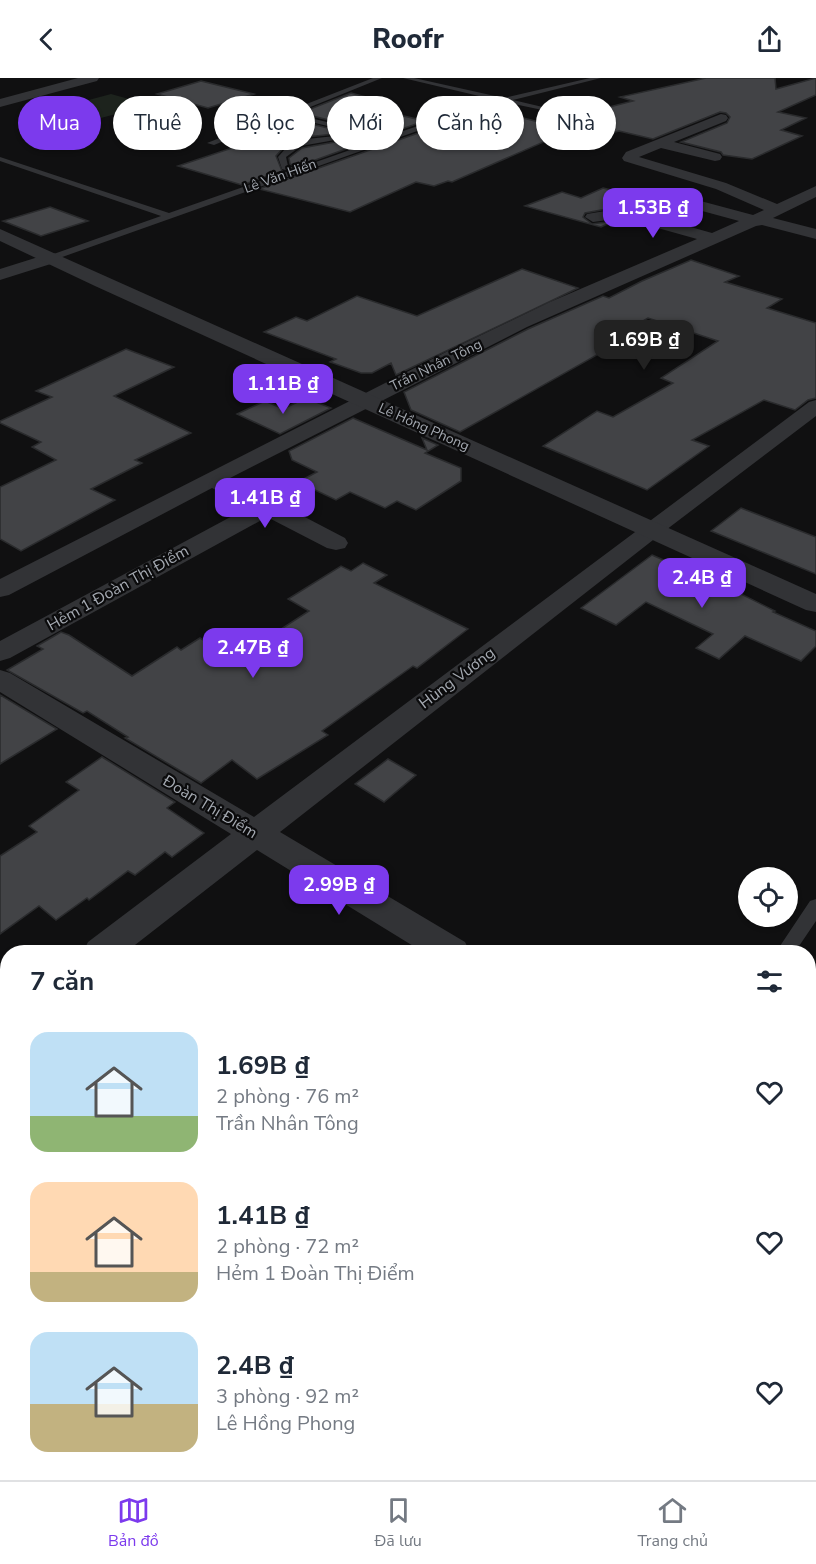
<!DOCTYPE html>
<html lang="vi">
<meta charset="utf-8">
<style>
body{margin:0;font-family:"Nunito Sans",sans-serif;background:#f2f2f3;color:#1f2937;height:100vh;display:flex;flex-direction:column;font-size:22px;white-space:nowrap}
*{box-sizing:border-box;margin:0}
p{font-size:20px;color:#747a83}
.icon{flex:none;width:33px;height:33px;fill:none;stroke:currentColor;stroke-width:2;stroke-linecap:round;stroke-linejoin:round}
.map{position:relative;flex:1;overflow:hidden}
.side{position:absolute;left:0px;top:867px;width:816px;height:536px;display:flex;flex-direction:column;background:#fff;border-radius:24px 24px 0 0;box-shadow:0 2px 4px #0004}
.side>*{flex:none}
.top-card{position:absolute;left:18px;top:18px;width:780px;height:54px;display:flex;gap:12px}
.fabs{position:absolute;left:738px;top:789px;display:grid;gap:12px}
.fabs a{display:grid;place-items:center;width:60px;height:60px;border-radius:50%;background:#fff;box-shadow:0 2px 4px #0004;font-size:30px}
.price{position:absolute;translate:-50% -51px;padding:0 14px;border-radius:12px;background:#7c3aed;color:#fff;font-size:20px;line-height:39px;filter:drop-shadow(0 2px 3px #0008)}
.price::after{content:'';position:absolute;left:50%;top:36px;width:18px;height:14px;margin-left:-9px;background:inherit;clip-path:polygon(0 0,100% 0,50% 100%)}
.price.on{background:#222;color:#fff}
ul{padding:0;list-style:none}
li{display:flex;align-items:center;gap:18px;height:150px;padding:0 30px}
li span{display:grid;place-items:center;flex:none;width:168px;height:120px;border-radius:18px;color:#555}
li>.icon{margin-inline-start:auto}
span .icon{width:72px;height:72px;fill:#fffc;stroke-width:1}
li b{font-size:26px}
h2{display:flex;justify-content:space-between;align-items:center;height:72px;padding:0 30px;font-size:26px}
.chip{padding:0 21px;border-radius:27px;background:#fff;box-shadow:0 2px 4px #0004;font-size:21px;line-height:54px}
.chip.on{background:#7c3aed;color:#fff}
header{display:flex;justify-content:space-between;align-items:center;height:78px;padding:0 30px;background:#fff;font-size:27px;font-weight:800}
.menu{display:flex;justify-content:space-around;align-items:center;height:84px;border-top:2px solid #e0e1e3;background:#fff;font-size:16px;color:#747a83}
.menu a{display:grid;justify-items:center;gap:3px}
.menu .on{color:#7c3aed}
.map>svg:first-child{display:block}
.green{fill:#1d231d}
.building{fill:#424346;stroke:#2a2b2d;stroke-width:1.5}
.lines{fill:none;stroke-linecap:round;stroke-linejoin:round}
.service{fill:#323336;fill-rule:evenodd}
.minor{fill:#323336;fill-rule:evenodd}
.tertiary{fill:#323336;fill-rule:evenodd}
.labels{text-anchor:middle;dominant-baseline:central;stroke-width:4.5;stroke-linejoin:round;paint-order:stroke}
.far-street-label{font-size:14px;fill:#a3a8b0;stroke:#0b0b0c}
.street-label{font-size:16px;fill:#a3a8b0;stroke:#0b0b0c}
</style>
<header><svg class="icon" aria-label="back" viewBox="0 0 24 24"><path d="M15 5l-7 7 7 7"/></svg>Roofr<svg class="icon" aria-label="share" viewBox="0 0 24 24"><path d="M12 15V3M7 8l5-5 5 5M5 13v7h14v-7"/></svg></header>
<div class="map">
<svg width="816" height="1402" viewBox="0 0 816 1402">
<rect width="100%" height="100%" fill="#101011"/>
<path class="green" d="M111,16L150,27L97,41L59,30Z"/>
<path class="building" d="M706,0H775L776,11L816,0V17L778,34L806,40L781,52L802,58L752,81L723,77L721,74L681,64L727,45L730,39L726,35L720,34L653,61L619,53L611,55L563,41L586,43L587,38L582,36L633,23L620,19Z
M201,3L254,16L208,30L157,16Z
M351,15L396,27L378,32L425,43L373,61L335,56L306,59L285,68L276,78L282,93L242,107L178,88L295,49L276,44L286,40L366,59V51L300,35Z
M515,38L571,52L452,104L448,103L434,108L416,104L350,134L259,111L441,47L469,54Z
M335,64L357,67L296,89L290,86L289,80L302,70Z
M603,110L641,119L633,123L650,128L639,132L623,128L585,135L583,139L592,146L614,143L601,149L525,128L562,114L581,120Z
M50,129L88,143L41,158L3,143Z
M691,182L739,198L725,204L782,221L767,230L816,245V320L808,322L795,332L764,322L692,362L709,368L647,412L543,368L597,333L613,339L673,305L661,300L718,263L648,240L596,270L604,273L460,354L411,332L404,314L528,251L603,218L609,220L642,203Z
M522,191L578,210L396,297L391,285L372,295H361L330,284L336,281L264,254L296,239L307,243L357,218L417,238Z
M126,271L174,289L114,318L191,355L135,382L142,385L91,411L115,422L21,473L0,461V409L56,382L32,369L41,364L0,345V343L52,319L36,313Z
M306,320L331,330L280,356L237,336L265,323L283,331Z
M353,340L427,372L422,360L438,367L425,375L461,390V403L416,432L397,423L385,430L350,414L336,422L298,404L317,394L292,382L289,373Z
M741,430L816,459V496L711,453Z
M652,477L733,512L775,533L773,534L816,553V568L801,583L745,558L719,581L696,570L713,556L646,524L616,547L581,530Z
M363,485L387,497L374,505L468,551L417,590L413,588L322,653L328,657L257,701L232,682L201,705L125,660L128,659L87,633L83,635L7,592L43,571L37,568L61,554L69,557L132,598L177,569L181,572L200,560L235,581L309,533L288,521L341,488L351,493Z
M0,617L57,651L0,686Z
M102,679L175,724L167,730L204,755L172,779L165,774L135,797L128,793L89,822L87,820L56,842L39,828L0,856V778L37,754L29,748L79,712L66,704Z
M388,681L416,697L384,724L355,706Z"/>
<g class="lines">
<path class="service" d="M373,0H382L293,36L365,53V57L286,38L214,67L207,65Z
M403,0H414L504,20L590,0H601L513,22L585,39V41L504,24L482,30L51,183L48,182V178L161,138L0,83V79L169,135L289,93L282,91L278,79L286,70L307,61L335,58L373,63L496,22ZM335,62L367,66L296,91L288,88L286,79L301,68Z
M816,821V843L795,874H776L810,823Z"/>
<path class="minor" d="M721,36L726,37L728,40L726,43L674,64L720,76L722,79L720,82L715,83L661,70L639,79L726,105L777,126L816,108V119L773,140L816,151V161L762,147L756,148L527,249L230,400L345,460L348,465L345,470L336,472L327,470L267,439L10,580L0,583V563L249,429L212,410L9,517L0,519V501L448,273L550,224L697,161L622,140L593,144L585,139L587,136L623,130L712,155L739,143L647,118L644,115L652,110L753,137L764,132L716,111L624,83L622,80L626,74Z
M51,175L57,176L60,180L57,184L0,202V191Z
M816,322V338L662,455L280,754L465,864L470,874H423L257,772L126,874H83L88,864L231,756L0,614V592L10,595L254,739L809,324Z
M8,931V967L0,969V934Z
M0,1059L8,1061V1103L0,1100Z
M808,1070L816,1072V1114L808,1111Z
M361,1395H417L419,1402H364Z"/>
<path class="tertiary" d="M78,0H99L97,3L0,29V21Z
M0,151L816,516V534L806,532L95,208L0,163Z"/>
</g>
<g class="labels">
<g class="far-street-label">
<text transform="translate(280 98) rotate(-20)">Lê Văn Hiến</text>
<text transform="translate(436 287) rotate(-26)">Trần Nhân Tông</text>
<text transform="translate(424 349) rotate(24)">Lê Hồng Phong</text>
</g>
<g class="street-label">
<text transform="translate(118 510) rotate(-29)">Hẻm 1 Đoàn Thị Điểm</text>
<text transform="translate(457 600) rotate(-37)">Hùng Vương</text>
<text transform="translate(210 729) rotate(31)">Đoàn Thị Điểm</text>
</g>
</g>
</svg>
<div class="fabs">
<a><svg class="icon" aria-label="locate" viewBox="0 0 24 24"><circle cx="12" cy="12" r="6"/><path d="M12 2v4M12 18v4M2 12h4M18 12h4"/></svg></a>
</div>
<b class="price" style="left:653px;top:161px">1.53B ₫</b>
<b class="price on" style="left:644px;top:293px">1.69B ₫</b>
<b class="price" style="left:283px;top:337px">1.11B ₫</b>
<b class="price" style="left:265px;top:451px">1.41B ₫</b>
<b class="price" style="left:702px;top:531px">2.4B ₫</b>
<b class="price" style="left:253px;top:601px">2.47B ₫</b>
<b class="price" style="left:339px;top:838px">2.99B ₫</b>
<div class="top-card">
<a class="chip on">Mua</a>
<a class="chip">Thuê</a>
<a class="chip">Bộ lọc</a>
<a class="chip">Mới</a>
<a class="chip">Căn hộ</a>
<a class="chip">Nhà</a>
</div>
<section class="side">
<h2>7 căn<svg class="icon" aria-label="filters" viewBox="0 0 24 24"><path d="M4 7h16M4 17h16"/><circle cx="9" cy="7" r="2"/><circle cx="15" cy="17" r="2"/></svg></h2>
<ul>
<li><span style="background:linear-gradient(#bfe0f5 70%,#8fb573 0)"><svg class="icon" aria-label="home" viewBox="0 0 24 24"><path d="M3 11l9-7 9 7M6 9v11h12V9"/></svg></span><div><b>1.69B ₫</b><p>2 phòng · 76 m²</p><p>Trần Nhân Tông</p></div><svg class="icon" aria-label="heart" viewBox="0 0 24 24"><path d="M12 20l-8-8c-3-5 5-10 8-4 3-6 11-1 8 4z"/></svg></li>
<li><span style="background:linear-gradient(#ffd9b3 75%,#c2b280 0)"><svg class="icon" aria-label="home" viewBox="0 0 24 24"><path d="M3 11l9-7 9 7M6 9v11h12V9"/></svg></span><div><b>1.41B ₫</b><p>2 phòng · 72 m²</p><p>Hẻm 1 Đoàn Thị Điểm</p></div><svg class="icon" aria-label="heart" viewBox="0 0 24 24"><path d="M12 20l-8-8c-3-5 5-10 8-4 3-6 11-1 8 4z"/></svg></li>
<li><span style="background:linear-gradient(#bfe0f5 60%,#c2b280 0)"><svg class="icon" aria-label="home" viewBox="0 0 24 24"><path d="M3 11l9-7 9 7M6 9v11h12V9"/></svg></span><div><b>2.4B ₫</b><p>3 phòng · 92 m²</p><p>Lê Hồng Phong</p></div><svg class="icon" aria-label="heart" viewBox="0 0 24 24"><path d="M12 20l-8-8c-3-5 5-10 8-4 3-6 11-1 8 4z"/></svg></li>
</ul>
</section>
</div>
<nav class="menu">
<a class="on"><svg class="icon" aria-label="map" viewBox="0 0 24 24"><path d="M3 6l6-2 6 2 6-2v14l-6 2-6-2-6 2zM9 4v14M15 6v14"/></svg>Bản đồ</a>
<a><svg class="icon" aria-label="saved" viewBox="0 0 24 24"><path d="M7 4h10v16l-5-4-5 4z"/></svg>Đã lưu</a>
<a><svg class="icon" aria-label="home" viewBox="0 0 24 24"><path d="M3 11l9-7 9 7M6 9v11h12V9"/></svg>Trang chủ</a>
</nav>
